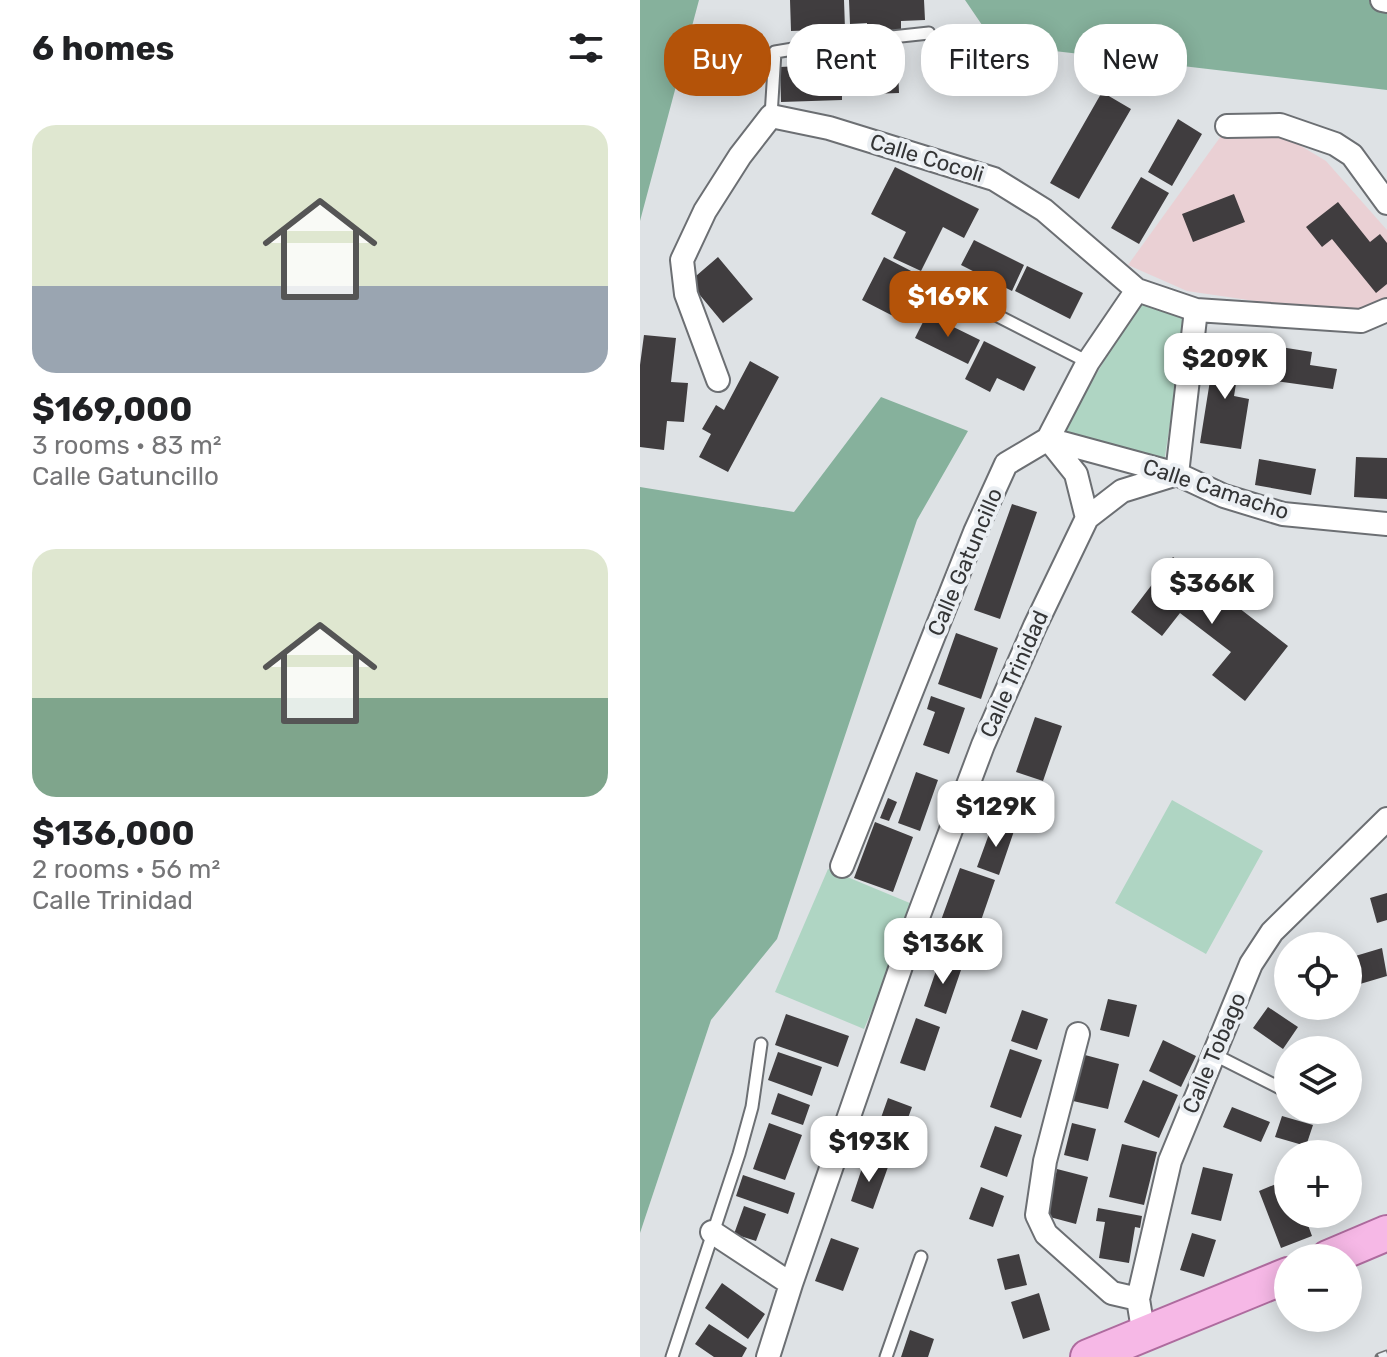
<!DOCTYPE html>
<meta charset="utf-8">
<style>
body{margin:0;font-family:Rubik,sans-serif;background:#f6f6f6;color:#202124;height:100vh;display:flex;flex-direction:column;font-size:30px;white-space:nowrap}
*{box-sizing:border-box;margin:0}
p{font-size:26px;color:#757577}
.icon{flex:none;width:44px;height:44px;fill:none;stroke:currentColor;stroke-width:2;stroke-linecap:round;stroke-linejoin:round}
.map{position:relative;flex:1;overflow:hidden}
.side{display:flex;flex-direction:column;background:#fff;width:640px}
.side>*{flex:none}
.banner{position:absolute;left:24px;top:24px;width:602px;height:72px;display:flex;gap:16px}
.fabs{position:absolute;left:634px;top:932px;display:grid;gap:16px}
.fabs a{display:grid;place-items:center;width:88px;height:88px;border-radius:50%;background:#fff;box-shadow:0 4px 20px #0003;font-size:40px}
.price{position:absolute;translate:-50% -68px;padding:0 18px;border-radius:16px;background:#fff;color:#222;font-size:26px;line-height:52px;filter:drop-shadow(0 2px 4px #0008)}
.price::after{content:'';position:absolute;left:50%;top:48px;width:24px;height:18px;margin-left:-12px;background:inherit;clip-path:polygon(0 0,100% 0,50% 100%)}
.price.active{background:#b45309;color:#fff}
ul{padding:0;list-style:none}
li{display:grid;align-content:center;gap:16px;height:424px;padding:0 32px}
li span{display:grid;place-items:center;height:248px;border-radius:24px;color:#555}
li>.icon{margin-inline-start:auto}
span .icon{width:144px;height:144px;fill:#fffc;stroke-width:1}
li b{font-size:34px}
h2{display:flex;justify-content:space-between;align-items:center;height:96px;padding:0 32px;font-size:34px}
.tag{padding:0 28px;border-radius:32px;background:#fff;box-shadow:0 4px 20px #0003;font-size:28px;line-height:72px}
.tag.active{background:#b45309;color:#fff}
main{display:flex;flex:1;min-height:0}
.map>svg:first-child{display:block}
.education{fill:#ead0d4}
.green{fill:#afd5c3}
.forest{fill:#86b19c}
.building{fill:#403d3f}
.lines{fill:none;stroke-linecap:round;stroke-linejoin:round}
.service-casing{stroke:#6c6f73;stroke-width:15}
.minor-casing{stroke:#6c6f73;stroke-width:26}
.primary-casing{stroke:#ae6b9e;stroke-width:38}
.service{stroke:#fff;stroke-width:11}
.minor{stroke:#fff;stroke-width:22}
.primary{stroke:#f6b8e6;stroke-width:34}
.rail-casing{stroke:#707274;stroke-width:9}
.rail{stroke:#ebeff3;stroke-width:6;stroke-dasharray:18;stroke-linecap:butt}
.labels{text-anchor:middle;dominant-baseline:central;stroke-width:8;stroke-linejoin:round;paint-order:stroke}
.street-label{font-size:22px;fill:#343536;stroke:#ebeff3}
</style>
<main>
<section class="side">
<h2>6 homes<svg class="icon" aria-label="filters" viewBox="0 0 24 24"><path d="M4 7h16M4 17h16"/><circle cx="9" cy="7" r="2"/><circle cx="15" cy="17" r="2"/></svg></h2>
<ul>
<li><span style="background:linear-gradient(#dfe7d0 65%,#9aa5b1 0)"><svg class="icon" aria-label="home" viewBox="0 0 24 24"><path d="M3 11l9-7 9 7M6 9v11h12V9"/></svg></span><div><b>$169,000</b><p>3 rooms · 83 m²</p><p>Calle Gatuncillo</p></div></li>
<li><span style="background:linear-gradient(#dfe7d0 60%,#7fa58c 0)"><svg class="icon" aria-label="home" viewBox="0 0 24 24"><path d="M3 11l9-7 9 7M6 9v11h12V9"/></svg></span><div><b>$136,000</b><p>2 rooms · 56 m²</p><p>Calle Trinidad</p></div></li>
</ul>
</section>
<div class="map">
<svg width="747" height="1357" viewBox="0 0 747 1357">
<rect width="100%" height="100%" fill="#dee2e5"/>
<path class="education" d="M641,134L686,161L747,230V303L718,316L547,291L488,265L581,136Z"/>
<path class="green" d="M498,303L546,318L524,463L423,431Z
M532,800L623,851L566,954L475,903Z
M188,869L277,906L224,1029L135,992Z"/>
<path class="forest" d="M0,0H59L0,221Z
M325,0H747V90L355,44Z
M241,397L328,431L277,520L137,939L71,1020L0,1233V487L154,512Z"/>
<path class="building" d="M150,0H204L205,29L151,31Z
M209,0H284L285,20L261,21V31L227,33V23L210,24Z
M201,64L202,68L258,66L259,93L202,95V100L141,102L140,67Z
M462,92L491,109L439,199L410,183Z
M538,119L562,134L532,186L508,172Z
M255,167L339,209L324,238L303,227L281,271L253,258L266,232L231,214Z
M501,177L529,193L499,244L471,228Z
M594,194L605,222L553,242L542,214Z
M698,202L730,242L740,234L747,243V284L736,293L692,239L682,247L666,227Z
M334,240L384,265L372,291L321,265Z
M78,257L113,299L83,323L49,282Z
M244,257L277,274L255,317L222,300Z
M387,266L443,293L430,319L375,291Z
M287,314L340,340L328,364L275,338Z
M4,335L36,338L31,382L48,383L44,422L27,421L24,450L0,447V365Z
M344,341L396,367L384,391L357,378L350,392L325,379Z
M576,343L602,347L594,396L609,399L601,449L560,443Z
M634,346L672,352L670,365L697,369L693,389L629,380Z
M110,361L139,377L88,472L59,457L71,434L62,429L76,405L84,410Z
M716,457L747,458V499L714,497Z
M619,459L676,469L671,495L615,485Z
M372,504L397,512L360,619L334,610Z
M533,557L648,646L605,701L572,675L591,652L540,613L522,636L491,612Z
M316,633L358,648L341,699L298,684Z
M291,696L325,708L309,754L283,745L295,712L287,709Z
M395,717L422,726L403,781L376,772Z
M276,772L298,780L280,831L258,823Z
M248,798L257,802L249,821L240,818Z
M235,822L273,837L253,892L214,878Z
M353,823L374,831L359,875L337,867Z
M320,868L355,880L336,935L300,923Z
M747,893V920L737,923L730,898Z
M742,948L747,976L720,984L712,957Z
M300,959L322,967L306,1014L284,1006Z
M468,999L497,1005L489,1037L460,1030Z
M628,1007L658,1027L643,1049L613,1028Z
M382,1010L408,1019L397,1050L371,1041Z
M146,1014L209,1036L198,1067L135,1045Z
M276,1018L300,1027L285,1071L260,1063Z
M523,1040L556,1056L541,1087L509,1071Z
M370,1049L402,1060L381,1118L350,1107Z
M138,1052L182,1067L172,1096L128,1080Z
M445,1055L479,1064L468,1109L433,1101Z
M503,1080L538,1095L519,1138L484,1122Z
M138,1093L170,1105L163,1125L131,1114Z
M248,1098L272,1107L255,1154L231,1146Z
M592,1107L630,1122L621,1142L583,1127Z
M642,1116L673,1125L666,1146L635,1137Z
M129,1123L162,1135L145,1180L113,1169Z
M432,1123L456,1129L448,1161L424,1155Z
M355,1126L382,1135L367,1177L340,1167Z
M482,1144L517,1152L504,1205L469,1197Z
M225,1159L248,1167L233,1209L211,1201Z
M563,1167L593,1174L581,1221L551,1214Z
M417,1169L448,1177L436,1224L406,1216Z
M103,1175L155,1193L148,1214L96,1196Z
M648,1179V1214H664L672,1236L641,1248L619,1191Z
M341,1187L364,1196L353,1227L329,1219Z
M104,1206L126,1214L116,1241L94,1234Z
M458,1208L502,1216L500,1228L495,1227L489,1263L459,1258L465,1222L456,1221Z
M552,1233L576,1240L564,1277L540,1270Z
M191,1238L219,1248L203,1291L175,1281Z
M379,1254L387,1285L365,1290L357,1259Z
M82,1283L125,1314L108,1339L65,1308Z
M399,1293L410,1330L383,1339L371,1302Z
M69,1324L107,1348L102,1357H74L55,1344Z
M270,1330L294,1339L288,1357H261Z"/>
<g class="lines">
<defs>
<path id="service" d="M131,116L135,52L177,45L289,33
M311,292L448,362
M573,1054L648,1092
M32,1357L99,1154L112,1107L121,1044
M246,1357L281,1257"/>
<path id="minor" d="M742,0L747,1
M587,126L640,125L695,144L712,155L747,203
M78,380L46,294L42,260L65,211L100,156L131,116L189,128L354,179L404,210L497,290L556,310L721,321L747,310
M408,439L537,474L584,496L643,514L747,524
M408,439L436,474L447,518
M202,866L335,532L366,464L408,439L448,362L497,290
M438,1034L405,1161L397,1215L406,1234L472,1293L498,1299
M72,1232L151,1284
M504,1336L498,1299L530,1161L611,964L632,932L747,819
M128,1357L151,1284L277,920L343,745L395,626L447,518L482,491L537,474L556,310"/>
<path id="primary" d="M688,1258L747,1233
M448,1357L648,1275"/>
</defs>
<use href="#service" class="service-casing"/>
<use href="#minor" class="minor-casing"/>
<use href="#primary" class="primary-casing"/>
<use href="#service" class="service"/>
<use href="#minor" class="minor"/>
<use href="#primary" class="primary"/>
<defs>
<path id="rail" d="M739,1357L747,1354"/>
</defs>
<use href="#rail" class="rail-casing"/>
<use href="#rail" class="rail"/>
</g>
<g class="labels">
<g class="street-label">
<text transform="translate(287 158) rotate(17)">Calle Cocoli</text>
<text transform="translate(576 489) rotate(18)">Calle Camacho</text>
<text transform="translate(325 562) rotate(-67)">Calle Gatuncillo</text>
<text transform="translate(374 674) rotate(-66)">Calle Trinidad</text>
<text transform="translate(574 1053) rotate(-67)">Calle Tobago</text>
</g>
</g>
</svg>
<div class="fabs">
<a><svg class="icon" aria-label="locate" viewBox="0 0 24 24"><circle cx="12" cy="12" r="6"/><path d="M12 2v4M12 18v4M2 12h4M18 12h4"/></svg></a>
<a><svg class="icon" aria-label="layers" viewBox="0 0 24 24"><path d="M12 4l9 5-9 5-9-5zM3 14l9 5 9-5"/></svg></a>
<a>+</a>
<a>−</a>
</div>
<b class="price active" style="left:308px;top:339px">$169K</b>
<b class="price" style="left:585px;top:401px">$209K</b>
<b class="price" style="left:572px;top:626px">$366K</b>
<b class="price" style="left:356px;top:849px">$129K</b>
<b class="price" style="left:303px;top:986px">$136K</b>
<b class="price" style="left:229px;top:1184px">$193K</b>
<div class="banner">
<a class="tag active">Buy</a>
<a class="tag">Rent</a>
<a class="tag">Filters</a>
<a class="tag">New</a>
</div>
</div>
</main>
